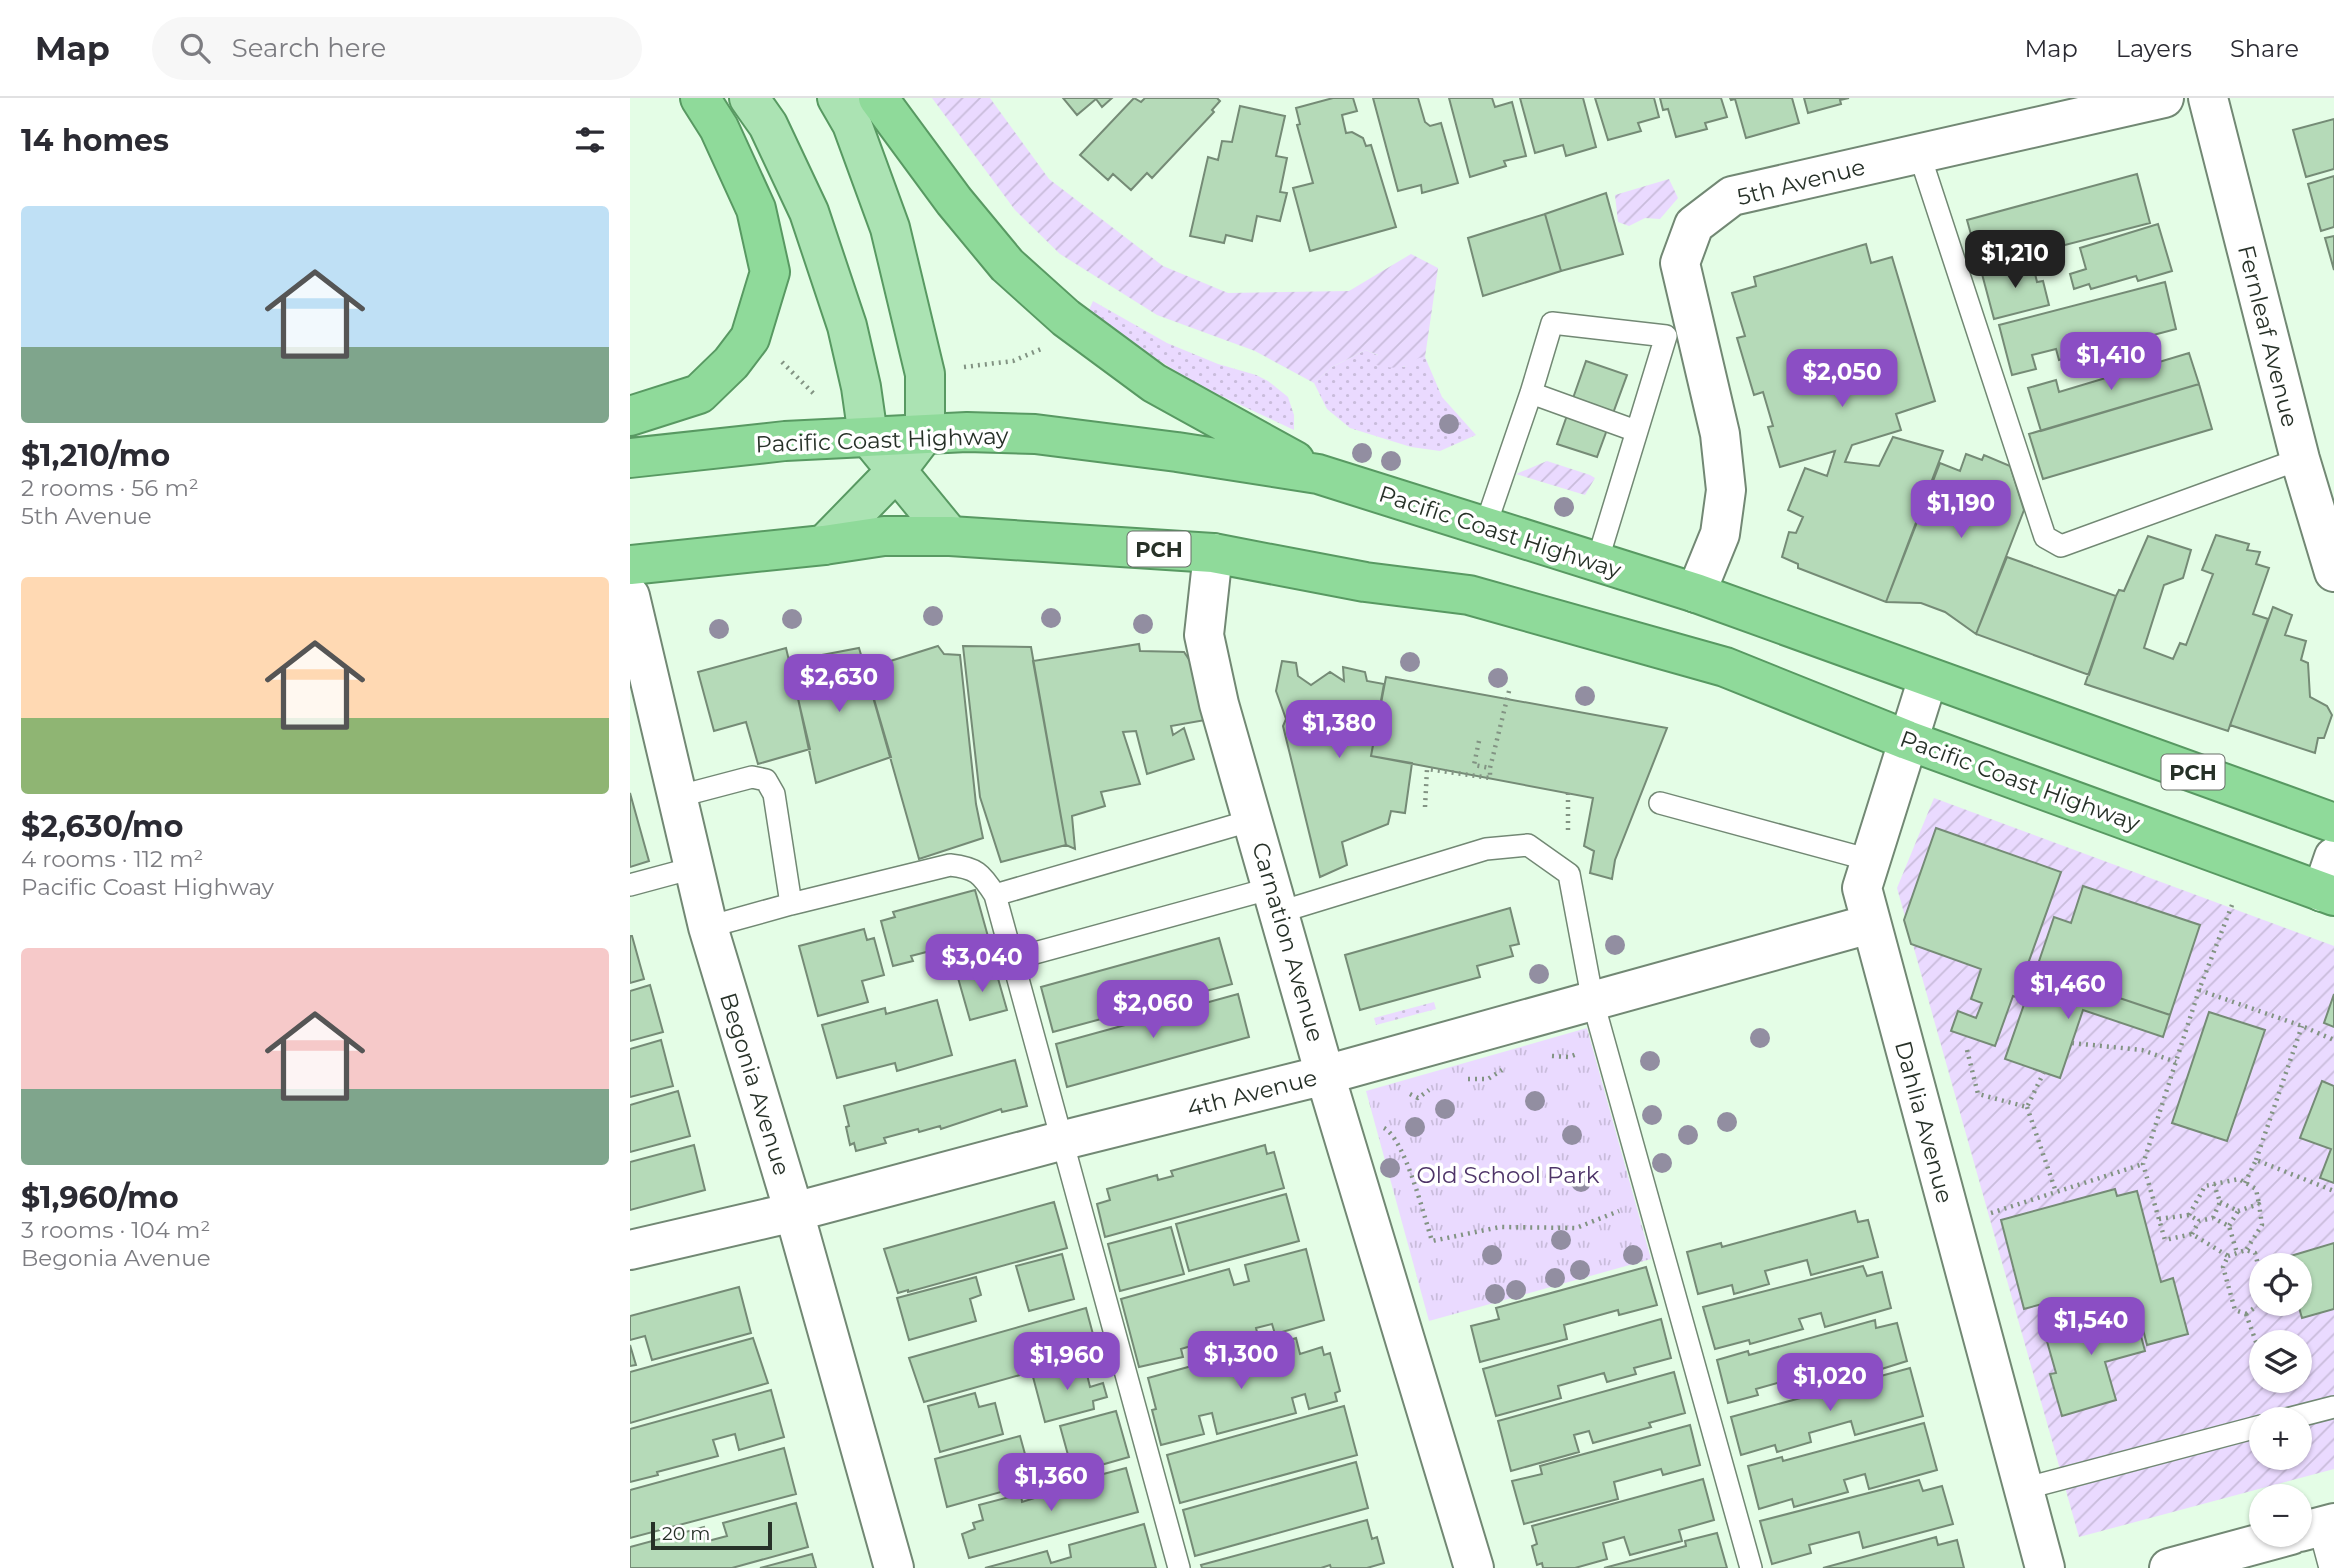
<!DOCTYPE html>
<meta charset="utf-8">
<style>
body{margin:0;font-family:Montserrat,sans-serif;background:#f7f7f7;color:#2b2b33;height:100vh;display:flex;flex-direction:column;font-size:26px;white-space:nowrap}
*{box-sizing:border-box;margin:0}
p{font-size:23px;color:#7c7c81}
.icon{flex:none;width:38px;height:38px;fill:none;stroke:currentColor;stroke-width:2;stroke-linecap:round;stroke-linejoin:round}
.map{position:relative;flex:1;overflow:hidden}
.drawer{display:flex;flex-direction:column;background:#fff;width:630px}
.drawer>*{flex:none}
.controls{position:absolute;left:1619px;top:1155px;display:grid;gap:14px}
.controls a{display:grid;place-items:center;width:63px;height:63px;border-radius:50%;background:#fff;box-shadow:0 2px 5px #0004;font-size:35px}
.scale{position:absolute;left:21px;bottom:18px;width:121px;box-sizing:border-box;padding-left:7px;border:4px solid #273128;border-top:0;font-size:19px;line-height:24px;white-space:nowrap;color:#273128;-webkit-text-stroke:5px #fff;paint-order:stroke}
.price{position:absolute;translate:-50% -60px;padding:0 16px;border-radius:14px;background:#8b4ec4;color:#fff;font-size:23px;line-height:46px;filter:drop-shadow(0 2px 4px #0008)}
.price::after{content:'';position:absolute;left:50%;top:42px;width:21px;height:16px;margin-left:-10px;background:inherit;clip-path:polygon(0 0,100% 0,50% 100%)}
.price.selected{background:#222;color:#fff}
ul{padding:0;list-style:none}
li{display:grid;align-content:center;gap:14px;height:371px;padding:0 21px}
li span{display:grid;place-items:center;height:217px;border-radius:7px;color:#555}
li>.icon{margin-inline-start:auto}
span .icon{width:126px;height:126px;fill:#fffc;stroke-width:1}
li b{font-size:30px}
h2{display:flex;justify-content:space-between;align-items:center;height:84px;padding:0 21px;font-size:30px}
header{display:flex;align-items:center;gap:42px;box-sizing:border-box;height:98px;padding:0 35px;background:#fff;border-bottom:2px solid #e1e1e2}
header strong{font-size:33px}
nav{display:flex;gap:38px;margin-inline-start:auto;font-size:24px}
.search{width:490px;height:63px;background:#f7f7f7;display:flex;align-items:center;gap:18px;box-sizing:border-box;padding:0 24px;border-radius:38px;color:#7c7c81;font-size:26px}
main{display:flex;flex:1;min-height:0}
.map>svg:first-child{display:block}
.grass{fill:url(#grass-dots)}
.park{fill:url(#park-tufts)}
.garden{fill:url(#garden-furrows);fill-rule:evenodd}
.building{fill:#b5dab8;stroke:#758b76;stroke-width:2}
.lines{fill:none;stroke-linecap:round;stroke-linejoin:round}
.service-casing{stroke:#728874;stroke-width:24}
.minor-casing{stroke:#728874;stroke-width:42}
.primary-casing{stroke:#589962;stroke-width:42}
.trunk-casing{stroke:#589962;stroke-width:42}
.path{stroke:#829383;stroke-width:4.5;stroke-dasharray:2 5;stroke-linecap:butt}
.service{stroke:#fff;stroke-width:21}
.minor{stroke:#fff;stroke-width:38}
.primary{stroke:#abe3b3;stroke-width:38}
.trunk{stroke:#8fda9a;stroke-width:38}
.tree{fill:#928ea1}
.labels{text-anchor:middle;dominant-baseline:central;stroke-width:7;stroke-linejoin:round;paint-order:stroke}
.shield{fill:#fff;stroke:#686f68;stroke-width:2}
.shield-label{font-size:21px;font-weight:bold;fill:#273128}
.street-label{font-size:23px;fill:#273128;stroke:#fff}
.park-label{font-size:23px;fill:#4e3468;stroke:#fff}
</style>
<header>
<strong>Map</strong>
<div class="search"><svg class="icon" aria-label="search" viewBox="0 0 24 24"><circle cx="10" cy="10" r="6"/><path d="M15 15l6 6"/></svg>Search here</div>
<nav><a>Map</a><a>Layers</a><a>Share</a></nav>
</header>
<main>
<section class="drawer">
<h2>14 homes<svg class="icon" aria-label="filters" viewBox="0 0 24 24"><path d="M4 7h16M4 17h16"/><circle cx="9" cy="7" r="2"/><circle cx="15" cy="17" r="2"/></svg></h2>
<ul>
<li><span style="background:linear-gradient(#bfe0f5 65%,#7fa58c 0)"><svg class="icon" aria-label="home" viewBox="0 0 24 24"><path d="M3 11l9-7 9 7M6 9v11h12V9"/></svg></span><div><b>$1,210/mo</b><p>2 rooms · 56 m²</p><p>5th Avenue</p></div></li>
<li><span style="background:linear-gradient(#ffd9b3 65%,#8fb573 0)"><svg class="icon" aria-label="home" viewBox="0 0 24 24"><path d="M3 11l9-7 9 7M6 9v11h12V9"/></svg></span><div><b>$2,630/mo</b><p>4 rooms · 112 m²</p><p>Pacific Coast Highway</p></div></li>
<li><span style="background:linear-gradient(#f6c9c9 65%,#7fa58c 0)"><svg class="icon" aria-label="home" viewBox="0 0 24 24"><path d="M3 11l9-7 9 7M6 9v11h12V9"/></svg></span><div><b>$1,960/mo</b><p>3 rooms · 104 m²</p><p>Begonia Avenue</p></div></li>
</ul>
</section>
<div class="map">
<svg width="1704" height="1470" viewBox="0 0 1704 1470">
<defs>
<pattern id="grass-dots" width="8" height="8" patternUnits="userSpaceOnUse" patternTransform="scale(1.75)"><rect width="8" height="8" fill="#eadaff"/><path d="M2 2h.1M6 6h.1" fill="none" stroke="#c9bcdb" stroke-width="1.8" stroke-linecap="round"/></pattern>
<pattern id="park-tufts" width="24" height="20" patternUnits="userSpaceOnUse" patternTransform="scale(1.75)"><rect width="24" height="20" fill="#eadaff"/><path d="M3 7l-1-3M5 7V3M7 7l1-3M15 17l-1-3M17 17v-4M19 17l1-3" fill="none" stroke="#c9bcdb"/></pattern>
<pattern id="garden-furrows" width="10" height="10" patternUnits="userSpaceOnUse" patternTransform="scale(1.75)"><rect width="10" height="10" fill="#eadaff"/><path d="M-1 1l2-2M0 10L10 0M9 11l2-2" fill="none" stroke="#c9bcdb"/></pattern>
</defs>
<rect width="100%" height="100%" fill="#e4fde6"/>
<path class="grass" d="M463,203L537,245L588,266L626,277L638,283L658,299L664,317V332L564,285L507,248L459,212Z
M736,252L774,269L788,259H795L812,299L846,337L810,353L781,349L720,330L697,311L684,285L702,269Z
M804,904L806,911L746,927L744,920Z"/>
<path class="park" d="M957,930L1021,1161L799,1223L736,993Z"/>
<path class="garden" d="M302,0H360L419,81L533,168L598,195L719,193L781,156L808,170L795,259C787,259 785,263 778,267C769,272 756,269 746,267L748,257L736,252L702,269L684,285L625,253L527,217L430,156L385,112Z
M1039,81L1048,100L1030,121L1015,120L999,128L988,124L985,97Z
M917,363L960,377L965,380L955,397L886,376Z
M1304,700L1704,848V1371L1449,1439L1267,790ZM1631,1167H1670V1206H1631ZM1631,1244H1670V1283H1631ZM1631,1321H1670V1360H1631Z"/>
<path class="building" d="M433,0H482L472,9L466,1L447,17Z
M504,0L511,4L515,0H587L590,3L582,12L584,14L522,80L517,75L501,92L483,76L478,82L450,57Z
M703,0H723L727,13L712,17L716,35L722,34L733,40L736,48L741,47L766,129L680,153L663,90L683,85L667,27L670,26L666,10Z
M743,0H788L795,24L800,28L811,25L828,85L792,95L791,87L768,93Z
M819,0H862L865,9L882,4L896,58L874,63L876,68L840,79Z
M890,0H953L966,49L936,58L933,47L905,55Z
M965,0H1024L1029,19L1008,25L1011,33L978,42Z
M1030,0H1091L1097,19L1075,25L1077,31L1046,39L1038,11L1033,12Z
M1100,0H1162L1169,25L1116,40L1105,1L1101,2Z
M1174,0H1219L1210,2L1211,6L1178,15Z
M610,8L655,18L646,58L657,60L650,94L657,95L650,123L627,118L622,143L596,137L594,145L560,138L578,59L588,62L592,43L602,44Z
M1704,21V71L1676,79L1663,32Z
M1507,76L1520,125L1350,169L1337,122Z
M1704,78V129L1691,133L1678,86Z
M976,95L993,156L931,173L915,116Z
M915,116L931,173L853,198L838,140Z
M1528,126L1542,173L1508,183L1506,178L1461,191L1459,186L1444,191L1440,176L1456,171L1450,150Z
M1704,138V172L1695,140Z
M1236,146L1241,165L1262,159L1305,303L1266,316L1271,332L1222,347L1215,364L1249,368L1263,339L1313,353L1256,504L1168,470V466L1152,459L1159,434L1166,435L1173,419L1158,412L1175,370L1197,378L1205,353L1150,369L1138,329L1143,328L1133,294L1124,297L1107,240L1115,238L1102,195L1126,188L1124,179Z
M1402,163L1407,184L1413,183L1419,207L1364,221L1352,176Z
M1535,184L1546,231L1429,262L1426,251L1402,257L1406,271L1382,277L1369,227Z
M1559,255L1569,286L1411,333L1398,290L1426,282L1429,294Z
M956,263L997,277L967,359L927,346Z
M1569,286L1582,331L1413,381L1399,336Z
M1336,356L1352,362L1354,357L1380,368L1394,412L1346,536L1315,514L1291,505L1256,504L1310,365L1330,373Z
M1586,437L1619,446L1617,452L1630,454L1626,466L1639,470L1623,516L1638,521L1598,633L1455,586L1486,498L1489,492L1494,493L1518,438L1561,452L1553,480L1534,487L1514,550L1543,561L1550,545L1556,547L1583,476L1572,472Z
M1377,459L1486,498L1459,577L1346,536Z
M1643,509L1662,517L1655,537L1676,543L1671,562L1678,565L1680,599L1697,608L1702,617L1694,640H1688L1685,655L1600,627Z
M509,546L510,553L554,554L566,572L581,621L541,628L543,637L554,630L564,661L517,676L506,633L493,634L510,686L471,694L475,708L442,718L445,751L436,747L403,563Z
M308,548L314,556L330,557L346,706L353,740L289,761L235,571Z
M333,548L401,549L436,747L371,764L350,699Z
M156,550L180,651L128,666L116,624L84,633L68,574Z
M229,550L261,659L186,685L160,563Z
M652,563L666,565L668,578L681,587L700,574L714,583L713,569L735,574L737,583L754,586L741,658L782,665L775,715L761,713L758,726L712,744L717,767L690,779L653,628L656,621L646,593Z
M756,579L1037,630L985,762L982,781L960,775L964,753L954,748L963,700L741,658Z
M0,695L19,763L0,769Z
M1306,730L1431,774L1386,899L1383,898L1365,948L1321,933L1328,913L1346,920L1352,905L1341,901L1351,871L1281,846L1274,822Z
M1453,788L1570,827L1540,917L1406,872L1424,819L1441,825Z
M345,792L364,860L315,873L308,851L281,858L283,863L263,868L251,823L265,819L263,814Z
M880,810L889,846L880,848L883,858L847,868L850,879L730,912L715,857Z
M234,831L237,842L244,840L254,877L232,883L238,904L188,918L169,848Z
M0,838H2L14,881L0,885Z
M589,840L602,886L520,908L516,894L493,900L497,914L423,934L411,889Z
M365,870L377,912L340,922L328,880Z
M1406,872L1540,917L1533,939L1453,912L1430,980L1375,961Z
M20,887L33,934L0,943V893Z
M608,896L619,939L437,989L426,946Z
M1704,896V929L1694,925Z
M307,902L322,957L267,973L265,965L207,980L192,927L255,910L256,916Z
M1579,914L1635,932L1597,1043L1542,1025Z
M31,942L43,988L0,999V951Z
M385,962L397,1008L372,1014L371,1011L311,1031L310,1028L289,1034L288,1031L254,1040L256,1045L226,1053L224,1045L220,1047L216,1029L219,1028L214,1008Z
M1692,983L1704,988V1085L1690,1080L1701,1051L1670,1040Z
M48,993L60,1038L0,1054V1007Z
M64,1047L75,1092L0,1112V1064Z
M635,1047L637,1056L644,1054L654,1090L475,1139L467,1106L480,1102L477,1091L527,1077L528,1082L543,1078L541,1073Z
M1485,1091L1487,1098L1507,1093L1531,1184L1543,1180L1558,1236L1517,1247L1506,1204L1429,1225L1423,1203L1394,1211L1371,1122Z
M656,1096L669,1143L559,1173L546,1126Z
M424,1104L437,1150L278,1194V1192L268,1195L254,1151Z
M1225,1113L1228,1124L1238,1122L1248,1159L1181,1177L1177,1162L1135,1173L1139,1186L1104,1196L1102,1187L1068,1196L1057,1154L1091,1145L1092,1149Z
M541,1129L554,1176L490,1193L478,1146Z
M1704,1145V1211L1672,1220L1668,1206H1670V1167H1656L1654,1160Z
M676,1151L694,1222L645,1236L642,1226L626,1230L628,1238L596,1247L597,1249L564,1258L561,1248L551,1251L553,1259L509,1269L491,1201L599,1171L604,1187L619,1183L615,1167Z
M432,1156L444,1201L399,1213L386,1168Z
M1233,1168L1237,1178L1252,1174L1261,1210L1195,1229L1191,1215L1169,1221L1173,1231L1120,1246L1119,1242L1085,1251L1073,1209Z
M1016,1169L1027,1207L989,1217L988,1212L934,1227L937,1241L850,1264L841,1228L869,1221L866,1210Z
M346,1179L351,1197L340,1201L346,1223L279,1242L267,1200Z
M109,1189L121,1235L22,1262L15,1238L0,1242V1218Z
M1503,1208L1515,1253L1475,1264L1486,1302L1432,1318L1420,1276L1426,1275L1414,1233Z
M456,1210L468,1255L294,1304L279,1260Z
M1031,1221L1041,1260L1004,1270L1006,1276L977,1284L974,1275L928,1288L931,1300L866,1318L853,1271Z
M1245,1222L1246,1230L1267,1225L1277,1263L1191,1290L1186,1274L1126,1291L1128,1297L1098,1305L1087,1262L1118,1253L1119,1257Z
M123,1240L138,1285L0,1325V1274Z
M666,1240L670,1256L692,1249L694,1257L700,1255L710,1293L705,1295L707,1303L679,1311L675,1296L662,1300L666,1315L587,1336L582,1315L569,1318L574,1336L531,1347L522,1312L526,1311L518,1280L602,1257L607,1273L629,1267L627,1261L640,1259L637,1249Z
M0,1247L6,1267L0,1268Z
M454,1264L460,1289L473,1285L477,1299L463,1303L464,1311L415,1324L403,1279Z
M1280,1270L1293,1318L1225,1337L1221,1323L1179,1335L1181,1344L1147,1354L1145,1347L1111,1357L1101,1319Z
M1044,1274L1055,1315L1019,1325L1021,1329L963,1345L959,1333L944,1337L949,1354L881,1373L868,1323Z
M141,1292L154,1339L109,1352L105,1336L83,1342L88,1358L27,1374L28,1377L0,1384V1331Z
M345,1295L349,1309L365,1305L373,1336L310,1354L298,1308Z
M714,1308L727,1357L550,1405L537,1357Z
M486,1313L499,1359L443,1375L430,1328Z
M1294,1325L1307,1372L1239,1391L1235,1376L1214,1382L1218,1394L1164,1409L1162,1401L1129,1411L1118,1368L1152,1359L1153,1363Z
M1060,1327L1070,1367L1033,1377L1031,1371L984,1384L988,1401L894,1426L882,1383L912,1376L910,1368Z
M390,1338L403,1385L317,1409L305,1361Z
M154,1350L166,1396L0,1440V1392Z
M726,1364L738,1410L565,1458L553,1412Z
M496,1370L508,1414L339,1460L332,1436L345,1431L343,1425L353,1422L349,1407L391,1396L392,1404L414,1397L413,1392Z
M1073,1381L1084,1422L1049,1432L1052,1443L1000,1457L994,1439L973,1445L977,1461L945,1470H913L912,1465L907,1467L902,1448L907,1446L902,1428Z
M1289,1382L1293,1393L1312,1388L1323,1426L1233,1450L1229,1434L1179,1447L1181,1455L1142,1466L1130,1423Z
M166,1405L178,1449L102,1470H0V1449L74,1429L78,1443L97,1438L93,1425Z
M737,1422L742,1441L747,1439L754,1465L737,1470H701L700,1467L691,1470H572L571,1467Z
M514,1426L526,1470H355L417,1453L421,1465L441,1459L439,1447Z
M1087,1435L1097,1470H974L1056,1448L1055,1443Z
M1306,1439L1308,1447L1327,1442L1334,1470H1193Z
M182,1456L186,1470H130Z"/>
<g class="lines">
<defs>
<path id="service" d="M1289,55L1415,439L1431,448L1670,361
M901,295L1006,333
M855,429L901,295L922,225L1036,238L967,464
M46,699L122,679L136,682L144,696L161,806
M1030,705L1240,762
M0,787L63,770
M365,797L623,722
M650,814L856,751L898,747L939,776L963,904L1121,1470
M78,829L161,806L320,767C346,770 351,775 365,797L549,1470
M383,861L642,790
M1657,1321L1704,1309
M1393,1391L1631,1328
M1689,1429L1700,1470"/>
<path id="minor" d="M1578,0L1670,361L1704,474
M583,455L574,537L589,606L695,977L844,1470
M1066,495L1090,436L1096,392L1090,336L1050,165L1064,127L1102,98L1534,0
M0,498L78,829L164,1114L264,1470
M1298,580L1232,790L1415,1470
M1692,794L1704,759
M0,1152L164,1114L434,1042L695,977L1240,826
M1670,1434L1704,1425
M1539,1470L1661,1437"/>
<path id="primary" d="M119,0L138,27L179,114L217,228L231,289L238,338L320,438
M194,447L266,373L295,335V276L260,130L222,26L207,0"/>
<path id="trunk" d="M248,0L324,103L377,167L436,220L524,285L665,363
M0,318L69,296L101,265L120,240L140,174L126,111L89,30L70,0
M0,360L155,343L337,334L405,336L547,354L688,376L1066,495L1704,725
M0,467L194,447L254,438H320L583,455L735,484L839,497L1095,569L1277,642L1704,798"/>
</defs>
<use href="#service" class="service-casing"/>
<use href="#minor" class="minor-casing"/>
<use href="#primary" class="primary-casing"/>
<use href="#trunk" class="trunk-casing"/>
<path class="path" d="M152,264L186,298
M334,269L383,263L411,251
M849,643L844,667L860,670
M938,695V737
M795,709L797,671L860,680V670L880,589
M1602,807L1569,892L1513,1066L1535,1142L1562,1136L1598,1158L1593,1169L1605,1212L1616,1216
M1569,892L1672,928L1704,942
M1442,945L1512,952L1546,964
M1337,952L1348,996L1397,1009L1414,974
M922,958L939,959L947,956
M838,981H858L872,972
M780,996L788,1000L799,992
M1397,1009L1426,1094
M754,1030C775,1041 794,1118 802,1143L870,1129L946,1130L989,1113
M1626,1062L1672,928
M1615,1085L1626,1062L1704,1093
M1590,1104L1608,1113L1599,1128
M1608,1113L1629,1106L1632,1127L1616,1152
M1361,1115L1513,1066
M1559,1117L1575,1088L1609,1081L1626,1091L1629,1106
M1583,1120L1590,1104L1584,1086
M1529,1121L1559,1117L1569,1123
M1562,1136L1569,1123L1583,1120L1599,1128L1607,1155
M1598,1158L1616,1152L1625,1155L1631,1178
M1616,1216L1631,1258
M1616,1216L1631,1205
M1640,1283L1644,1295"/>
<use href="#service" class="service"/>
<use href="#minor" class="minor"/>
<use href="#primary" class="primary"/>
<use href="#trunk" class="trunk"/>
</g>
<g class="tree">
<circle cx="819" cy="326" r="10"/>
<circle cx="732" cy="355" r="10"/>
<circle cx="761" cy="363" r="10"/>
<circle cx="934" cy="409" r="10"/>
<circle cx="303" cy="518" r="10"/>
<circle cx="421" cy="520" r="10"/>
<circle cx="162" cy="521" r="10"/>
<circle cx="513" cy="526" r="10"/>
<circle cx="89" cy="531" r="10"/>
<circle cx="780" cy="564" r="10"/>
<circle cx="868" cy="580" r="10"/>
<circle cx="955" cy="598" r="10"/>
<circle cx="985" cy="847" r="10"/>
<circle cx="909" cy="876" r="10"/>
<circle cx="1130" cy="940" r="10"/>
<circle cx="1020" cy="963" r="10"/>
<circle cx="905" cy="1003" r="10"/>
<circle cx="815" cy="1011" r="10"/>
<circle cx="1022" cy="1017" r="10"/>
<circle cx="1097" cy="1024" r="10"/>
<circle cx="785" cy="1029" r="10"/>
<circle cx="942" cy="1037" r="10"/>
<circle cx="1058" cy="1037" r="10"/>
<circle cx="1032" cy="1065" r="10"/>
<circle cx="760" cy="1070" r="10"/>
<circle cx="951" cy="1084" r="10"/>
<circle cx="931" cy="1142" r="10"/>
<circle cx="862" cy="1157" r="10"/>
<circle cx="1003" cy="1157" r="10"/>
<circle cx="950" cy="1172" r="10"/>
<circle cx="925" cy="1180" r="10"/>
<circle cx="886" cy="1192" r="10"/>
<circle cx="865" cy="1196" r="10"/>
</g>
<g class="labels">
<g class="shield">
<rect x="497.5" y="433.5" width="63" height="35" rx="5"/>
<rect x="1531.5" y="656.5" width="63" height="35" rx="5"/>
</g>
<g class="shield-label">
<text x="529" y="451">PCH</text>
<text x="1563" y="674">PCH</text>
</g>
<g class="street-label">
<text transform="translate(1171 84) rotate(-14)">5th Avenue</text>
<text transform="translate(1638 238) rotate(76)">Fernleaf Avenue</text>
<text transform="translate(252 342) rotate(-2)">Pacific Coast Highway</text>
<text transform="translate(870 434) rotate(18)">Pacific Coast Highway</text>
<text transform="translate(1390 683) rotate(20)">Pacific Coast Highway</text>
<text transform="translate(658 844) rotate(74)">Carnation Avenue</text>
<text transform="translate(125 986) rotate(73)">Begonia Avenue</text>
<text transform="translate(622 995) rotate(-14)">4th Avenue</text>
<text transform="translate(1294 1024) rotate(75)">Dahlia Avenue</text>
</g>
<g class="park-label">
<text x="878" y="1077">Old School Park</text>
</g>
</g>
</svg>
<div class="controls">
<a><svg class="icon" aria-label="locate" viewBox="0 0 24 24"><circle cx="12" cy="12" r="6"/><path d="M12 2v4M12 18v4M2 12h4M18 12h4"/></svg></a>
<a><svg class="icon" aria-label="layers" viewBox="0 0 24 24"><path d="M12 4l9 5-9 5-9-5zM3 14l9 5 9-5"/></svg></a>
<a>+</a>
<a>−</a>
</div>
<div class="scale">20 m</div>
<b class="price selected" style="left:1385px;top:192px">$1,210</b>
<b class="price" style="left:1481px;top:294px">$1,410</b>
<b class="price" style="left:1212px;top:311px">$2,050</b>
<b class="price" style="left:1331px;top:442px">$1,190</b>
<b class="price" style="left:209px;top:616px">$2,630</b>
<b class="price" style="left:709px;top:662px">$1,380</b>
<b class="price" style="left:352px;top:896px">$3,040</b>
<b class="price" style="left:1438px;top:923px">$1,460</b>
<b class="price" style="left:523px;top:942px">$2,060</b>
<b class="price" style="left:1461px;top:1259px">$1,540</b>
<b class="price" style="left:611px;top:1293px">$1,300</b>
<b class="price" style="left:437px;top:1294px">$1,960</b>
<b class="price" style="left:1200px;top:1315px">$1,020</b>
<b class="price" style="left:421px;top:1415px">$1,360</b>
</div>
</main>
